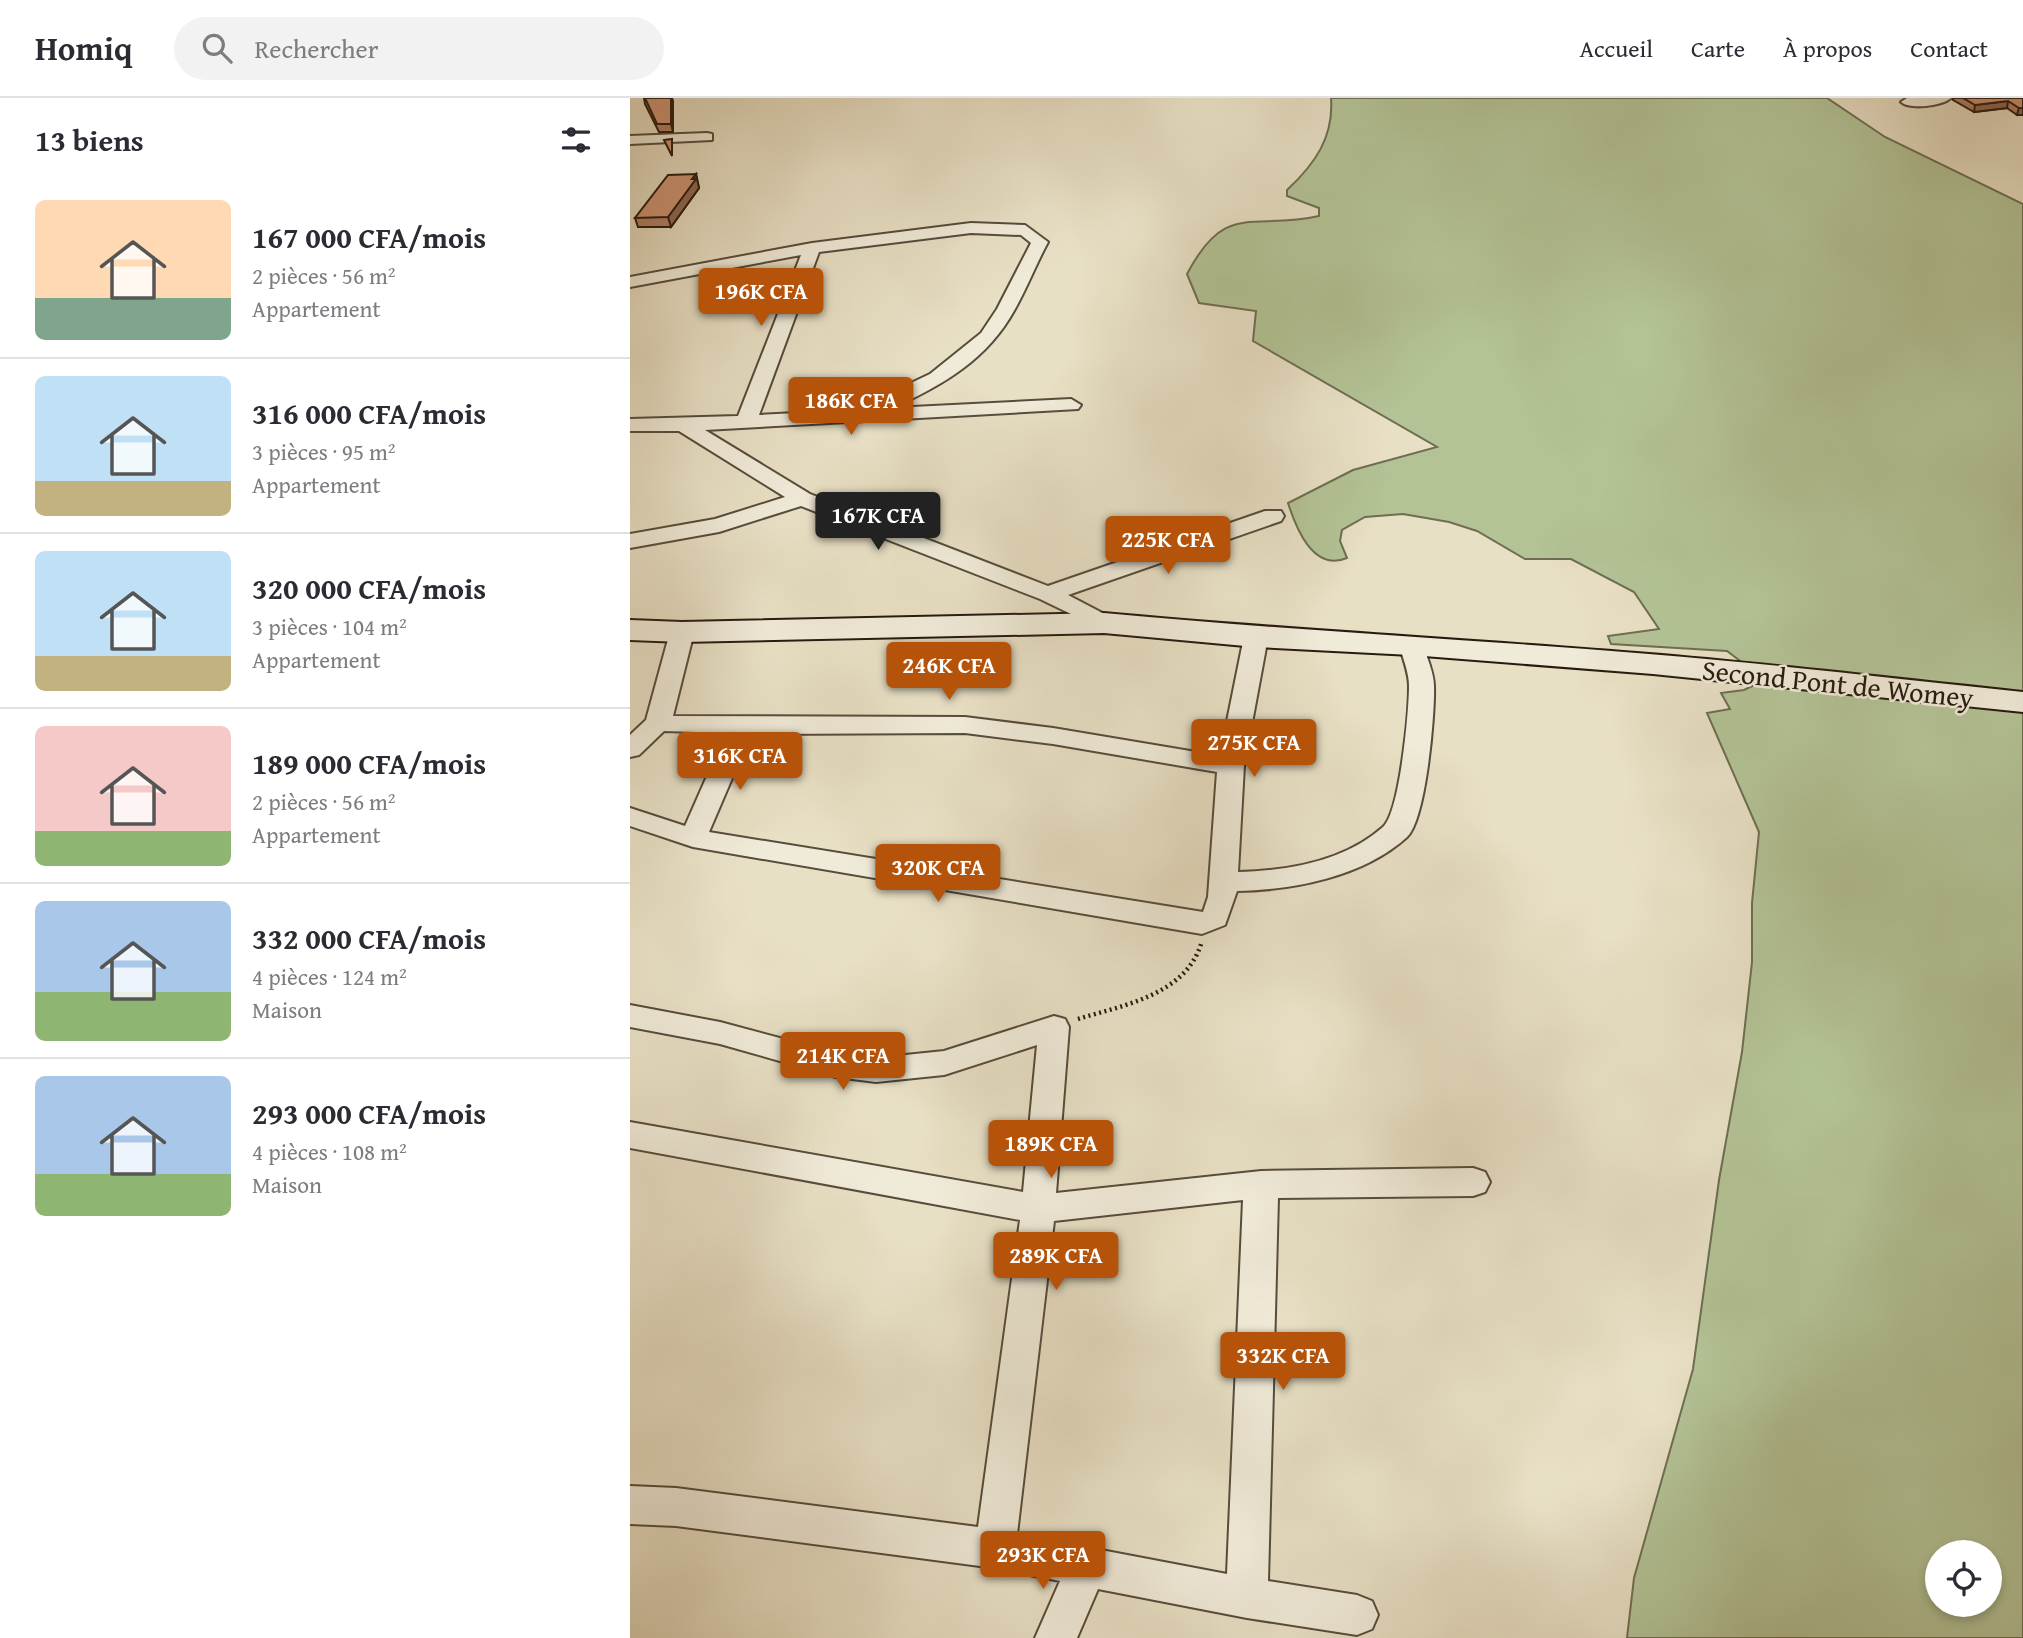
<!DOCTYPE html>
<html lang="fr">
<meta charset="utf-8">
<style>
body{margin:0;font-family:"Gentium Book Plus",serif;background:#f2f2f3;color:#2b2b33;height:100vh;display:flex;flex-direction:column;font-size:26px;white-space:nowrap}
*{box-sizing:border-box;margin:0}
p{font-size:23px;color:#7c7c81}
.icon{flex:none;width:38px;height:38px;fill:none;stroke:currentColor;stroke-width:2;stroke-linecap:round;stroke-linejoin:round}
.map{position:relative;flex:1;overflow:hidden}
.drawer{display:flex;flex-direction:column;background:#fff;width:630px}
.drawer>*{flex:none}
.buttons{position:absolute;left:1295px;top:1442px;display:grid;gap:14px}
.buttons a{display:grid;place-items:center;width:77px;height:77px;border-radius:50%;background:#fff;box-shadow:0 4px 10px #0003;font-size:35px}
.price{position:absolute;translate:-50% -60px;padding:0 16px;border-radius:7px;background:#b45309;color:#fff;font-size:23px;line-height:46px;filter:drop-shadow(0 2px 4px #0008)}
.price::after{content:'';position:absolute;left:50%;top:42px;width:21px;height:16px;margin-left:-10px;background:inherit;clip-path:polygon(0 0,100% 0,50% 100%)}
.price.active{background:#222;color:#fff}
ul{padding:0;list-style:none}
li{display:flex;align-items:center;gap:21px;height:175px;padding:0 35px}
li+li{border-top:2px solid #e1e1e2}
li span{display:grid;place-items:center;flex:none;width:196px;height:140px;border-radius:10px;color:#555}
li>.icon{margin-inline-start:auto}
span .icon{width:84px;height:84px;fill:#fffc;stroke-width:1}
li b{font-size:30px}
h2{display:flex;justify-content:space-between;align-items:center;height:84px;padding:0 35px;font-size:30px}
header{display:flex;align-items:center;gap:42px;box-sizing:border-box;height:98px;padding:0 35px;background:#fff;border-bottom:2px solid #e1e1e2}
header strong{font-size:33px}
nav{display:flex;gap:38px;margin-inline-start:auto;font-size:24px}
.search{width:490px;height:63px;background:#f2f2f3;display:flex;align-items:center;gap:18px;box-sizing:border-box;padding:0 24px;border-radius:38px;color:#7c7c81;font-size:26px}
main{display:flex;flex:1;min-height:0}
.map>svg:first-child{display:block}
.green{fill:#b3c396;stroke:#6d6e52;stroke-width:2;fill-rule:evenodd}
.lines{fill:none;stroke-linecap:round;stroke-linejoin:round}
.street-casing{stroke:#574c3c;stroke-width:4}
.secondary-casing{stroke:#271a0f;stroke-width:4}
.path{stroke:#271a0f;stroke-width:4.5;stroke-dasharray:2 3.5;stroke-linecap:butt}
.street{fill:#f0ebd9;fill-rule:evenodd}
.secondary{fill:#f0ebd9;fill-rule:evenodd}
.wall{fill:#b08065;stroke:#271a0f;stroke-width:2}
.shaded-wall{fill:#906852;stroke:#271a0f;stroke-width:2}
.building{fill:#cd9575;stroke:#271a0f;stroke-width:2}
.labels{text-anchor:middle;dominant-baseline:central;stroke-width:5;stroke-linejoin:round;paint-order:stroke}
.street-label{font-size:28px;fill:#271a0f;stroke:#f0ebd9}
</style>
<header>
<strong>Homiq</strong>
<div class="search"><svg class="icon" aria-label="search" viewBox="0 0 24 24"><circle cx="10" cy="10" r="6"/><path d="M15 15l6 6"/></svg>Rechercher</div>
<nav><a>Accueil</a><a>Carte</a><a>À propos</a><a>Contact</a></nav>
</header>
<main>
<section class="drawer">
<h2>13 biens<svg class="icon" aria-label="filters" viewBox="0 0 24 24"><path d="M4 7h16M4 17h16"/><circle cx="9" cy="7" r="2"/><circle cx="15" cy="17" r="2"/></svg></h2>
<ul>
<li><span style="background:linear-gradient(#ffd9b3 70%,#7fa58c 0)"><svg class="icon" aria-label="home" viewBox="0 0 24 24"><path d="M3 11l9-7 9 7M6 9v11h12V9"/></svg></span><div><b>167 000 CFA/mois</b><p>2 pièces · 56 m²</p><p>Appartement</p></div></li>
<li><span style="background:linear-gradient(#bfe0f5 75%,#c2b280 0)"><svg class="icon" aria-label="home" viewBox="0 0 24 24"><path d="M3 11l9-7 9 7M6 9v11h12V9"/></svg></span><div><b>316 000 CFA/mois</b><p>3 pièces · 95 m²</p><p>Appartement</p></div></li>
<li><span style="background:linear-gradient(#bfe0f5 75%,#c2b280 0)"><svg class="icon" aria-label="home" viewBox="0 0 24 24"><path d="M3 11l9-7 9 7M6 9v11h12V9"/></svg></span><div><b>320 000 CFA/mois</b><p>3 pièces · 104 m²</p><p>Appartement</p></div></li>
<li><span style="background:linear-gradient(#f6c9c9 75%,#8fb573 0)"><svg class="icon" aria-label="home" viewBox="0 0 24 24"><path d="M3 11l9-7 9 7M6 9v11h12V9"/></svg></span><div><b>189 000 CFA/mois</b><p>2 pièces · 56 m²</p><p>Appartement</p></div></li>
<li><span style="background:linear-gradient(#a9c7e8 65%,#8fb573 0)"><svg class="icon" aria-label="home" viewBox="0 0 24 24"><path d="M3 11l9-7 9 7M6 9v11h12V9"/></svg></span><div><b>332 000 CFA/mois</b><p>4 pièces · 124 m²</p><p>Maison</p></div></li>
<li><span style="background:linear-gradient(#a9c7e8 70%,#8fb573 0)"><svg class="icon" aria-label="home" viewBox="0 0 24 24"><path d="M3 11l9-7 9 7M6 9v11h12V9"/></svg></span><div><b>293 000 CFA/mois</b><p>4 pièces · 108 m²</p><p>Maison</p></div></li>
</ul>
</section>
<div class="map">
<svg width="1393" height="1540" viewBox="0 0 1393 1540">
<rect width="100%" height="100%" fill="#e8e0c5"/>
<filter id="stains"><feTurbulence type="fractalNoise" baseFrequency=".00286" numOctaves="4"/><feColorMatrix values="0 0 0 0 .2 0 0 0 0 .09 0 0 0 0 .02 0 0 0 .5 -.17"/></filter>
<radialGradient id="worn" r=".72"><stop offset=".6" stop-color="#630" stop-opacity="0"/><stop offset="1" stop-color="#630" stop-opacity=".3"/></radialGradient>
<path class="green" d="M701,0H1197L1255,39L1393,106V1540H997L1004,1480L1063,1271L1089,1082L1112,954L1122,864V805L1129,734L1077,615L1100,611L1091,595L1114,592L1135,582L1097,553L981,546L978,538L1029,531L1004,494L941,461H895L847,433L819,424L773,416L735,419L712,432L710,443L717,460C683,474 666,430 658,405L723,372L807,349L623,243L626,213L569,205L557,176C596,102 622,133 689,118V110L657,98V92C685,66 704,39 701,0ZM1307,1454H1360V1507H1307Z"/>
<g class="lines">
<defs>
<path id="street" d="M1321,0C1312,8 1280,12 1271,4L1277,0Z
M77,35L82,36V42L0,46V38Z
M341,125L395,127L418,144C406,166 397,190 385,211C358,261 312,288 262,310L441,301L451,307L448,311L75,332L180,396L418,488L635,413H651L654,418L651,423L438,497L482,520L486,525L482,530L474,532L410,501L171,408L89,434L0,450V436L85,421L155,399L49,333H0V321L108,318L171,157L0,189V179L182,145ZM341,135L391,137L401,145L367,211L351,235L300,276L224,312L129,317L189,154Z
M52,527L60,529L64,534L43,618L335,619L423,630L590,658L614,539L618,534H634L638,539L614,668L608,774C657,773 715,763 753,729C770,714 779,613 779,588C779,575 773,560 769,547L773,542H789L793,547C797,560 804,575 804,588C805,616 796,721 777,739C733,779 663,792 607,793L595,827L572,836L63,749L0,728V710L55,728L96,635L34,633L9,657L0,659V637L16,622L40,534L44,529ZM335,635L423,646L587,674L578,799L573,814L79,734L121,636Z
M0,907L90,924L206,955L246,960L314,953L424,918L435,921L439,929L426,1095L631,1073L843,1070L855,1074L860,1084L855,1094L843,1098L648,1100L638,1483L727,1497L742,1503L748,1517L742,1531L727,1537L617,1520L468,1491L447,1540H405L430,1483L365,1470L46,1428L0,1426V1388L46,1390L348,1429L390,1122L0,1050V1024L393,1094L407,947L314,977L246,984L206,979L90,946L0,929ZM613,1102L597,1476L387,1436L424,1123Z"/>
<path id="secondary" d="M474,515C655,532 837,541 1019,556C1143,566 1268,581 1393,594V614L1023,576L781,557L626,549L474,535L52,544L0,542V522L52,524Z"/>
</defs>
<use href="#street" class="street-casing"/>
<use href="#secondary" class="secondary-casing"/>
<path class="path" d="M448,921C494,907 555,897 571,846"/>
<use href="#street" class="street"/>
<use href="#secondary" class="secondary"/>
</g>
<path class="wall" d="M14,0H42L43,34H29L15,6Z
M1323,0H1393L1387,17L1377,10L1344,14L1323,2Z
M66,76L69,90L41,129H8L5,120Z"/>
<path class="shaded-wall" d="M41,0H42L43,3V34L41,26Z
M1378,3L1377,10L1344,14L1345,7Z
M1389,10H1393V17H1387Z
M66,76L69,90L41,129L38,119Z"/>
<path class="building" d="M15,0H41V26H27Z
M1333,0H1393V10H1389L1378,3L1345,7Z
M42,41V58L34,42Z
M66,76L62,81H66L38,119L5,120L38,77Z"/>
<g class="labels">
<g class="street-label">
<text transform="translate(1208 585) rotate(6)">Second Pont de Womey</text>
</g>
</g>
<rect width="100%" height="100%" filter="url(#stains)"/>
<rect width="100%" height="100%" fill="url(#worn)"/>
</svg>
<div class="buttons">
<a><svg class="icon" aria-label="locate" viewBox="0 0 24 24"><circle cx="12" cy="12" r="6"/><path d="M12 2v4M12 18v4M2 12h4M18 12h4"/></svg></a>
</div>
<b class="price" style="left:131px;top:230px">196K CFA</b>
<b class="price" style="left:221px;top:339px">186K CFA</b>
<b class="price active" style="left:248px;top:454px">167K CFA</b>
<b class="price" style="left:538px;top:478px">225K CFA</b>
<b class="price" style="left:319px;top:604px">246K CFA</b>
<b class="price" style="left:624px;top:681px">275K CFA</b>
<b class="price" style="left:110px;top:694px">316K CFA</b>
<b class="price" style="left:308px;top:806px">320K CFA</b>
<b class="price" style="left:213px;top:994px">214K CFA</b>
<b class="price" style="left:421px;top:1082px">189K CFA</b>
<b class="price" style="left:426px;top:1194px">289K CFA</b>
<b class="price" style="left:653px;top:1294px">332K CFA</b>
<b class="price" style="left:413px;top:1493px">293K CFA</b>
</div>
</main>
